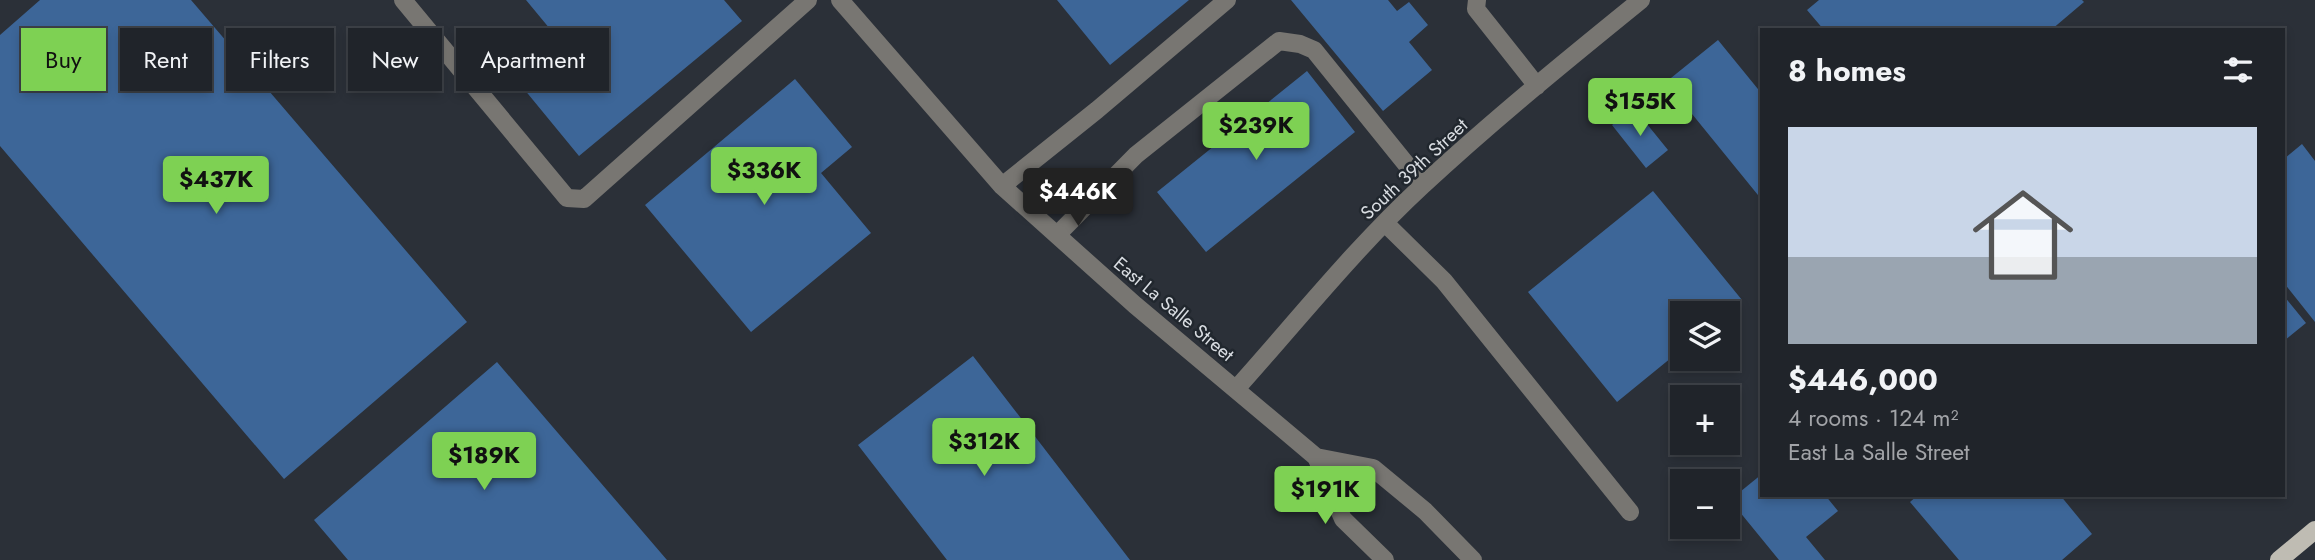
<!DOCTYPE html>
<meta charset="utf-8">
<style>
body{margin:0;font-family:Jost,sans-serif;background:#282c32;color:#f1f3f6;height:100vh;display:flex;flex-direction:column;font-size:26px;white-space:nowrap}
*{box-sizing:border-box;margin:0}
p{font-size:23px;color:#a2a4a8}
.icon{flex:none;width:38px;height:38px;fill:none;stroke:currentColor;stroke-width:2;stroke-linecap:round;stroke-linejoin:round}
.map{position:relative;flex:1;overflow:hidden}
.side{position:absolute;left:1760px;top:28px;width:525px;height:469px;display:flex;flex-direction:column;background:#20242a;border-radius:0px;box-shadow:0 4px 10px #0003,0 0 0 2px #3d4147}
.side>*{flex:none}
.guide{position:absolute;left:21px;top:28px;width:665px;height:63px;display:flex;gap:14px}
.fabs{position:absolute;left:1670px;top:301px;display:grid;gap:14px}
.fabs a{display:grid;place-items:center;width:70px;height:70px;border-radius:0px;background:#20242a;box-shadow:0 4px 10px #0003,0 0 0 2px #3d4147;font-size:35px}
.price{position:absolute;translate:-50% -60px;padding:0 16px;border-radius:7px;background:#7ed153;color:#111;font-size:23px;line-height:46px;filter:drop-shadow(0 2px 4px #0008)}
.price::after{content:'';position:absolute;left:50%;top:42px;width:21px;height:16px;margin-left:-10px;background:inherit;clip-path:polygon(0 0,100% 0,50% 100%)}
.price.active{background:#222;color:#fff}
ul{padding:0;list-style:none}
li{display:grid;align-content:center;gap:14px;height:371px;padding:0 28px}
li+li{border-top:2px solid #3d4147}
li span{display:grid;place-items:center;height:217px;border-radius:0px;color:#555}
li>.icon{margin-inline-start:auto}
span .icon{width:126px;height:126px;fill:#fffc;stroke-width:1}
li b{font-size:30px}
h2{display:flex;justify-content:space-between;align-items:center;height:84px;padding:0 28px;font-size:30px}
.chip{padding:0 24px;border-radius:0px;background:#20242a;box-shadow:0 4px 10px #0003,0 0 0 2px #3d4147;font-size:24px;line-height:63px}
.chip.active{background:#7ed153;color:#111}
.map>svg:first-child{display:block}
.building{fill:#3d6698}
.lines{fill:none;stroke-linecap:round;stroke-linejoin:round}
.minor{stroke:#787672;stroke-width:18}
.major{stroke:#bfbcb3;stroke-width:18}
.labels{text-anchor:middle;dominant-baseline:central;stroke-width:5;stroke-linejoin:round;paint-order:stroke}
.street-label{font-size:19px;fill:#d9dde2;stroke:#21272e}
</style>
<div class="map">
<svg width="2315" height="560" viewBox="0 0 2315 560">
<rect width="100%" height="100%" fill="#2b3038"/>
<path class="building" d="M40,0H191L467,322L284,479L0,146V35Z
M526,0H724L742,21L579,156L510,72L555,35Z
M1057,0H1189L1110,65Z
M1291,0H1388L1397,11L1409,2L1428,25L1409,42L1432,70L1383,111Z
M1819,0H2082L2084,2L2051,30H1824L1807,10Z
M1718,40L1762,94V200L1666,82Z
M1307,71L1355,132L1206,252L1157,192Z
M795,79L852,147L821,173L871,233L751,332L645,205Z
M1634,108L1668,150L1646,168L1612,125Z
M2302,144L2315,161V322L2284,283V159Z
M1653,191L1742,300L1726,313H1682V349L1617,402L1528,292Z
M2284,296L2306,323L2285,340L2284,338Z
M973,356L1130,560H947L858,445Z
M497,362L667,560H348L314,520Z
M1762,474V495H1825L1838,511L1806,537L1825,560H1779L1730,500Z
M1918,495H2060L2092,534L2062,560H1959L1910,502Z"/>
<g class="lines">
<path class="minor" d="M403,0L567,198L584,199L808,0
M840,0L1002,186L1135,305L1316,457L1343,519L1385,560
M1477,0L1476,9L1537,86
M1002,186L1097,110L1227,0
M1385,223L1444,281L1630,512
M1057,235L1136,155L1279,41L1300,44L1314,50L1423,185
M1236,389C1297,321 1355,248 1422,186C1492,121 1567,60 1641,0
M1316,457L1373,468L1425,511L1473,560"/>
<path class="major" d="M2279,560L2315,530"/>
</g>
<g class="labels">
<g class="street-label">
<text transform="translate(1414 169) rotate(-43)">South 39th Street</text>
<text transform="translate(1174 309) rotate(40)">East La Salle Street</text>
</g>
</g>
</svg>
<div class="fabs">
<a><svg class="icon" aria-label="layers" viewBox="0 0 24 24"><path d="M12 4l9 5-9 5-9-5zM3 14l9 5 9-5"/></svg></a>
<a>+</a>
<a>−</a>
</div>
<b class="price" style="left:1640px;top:138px">$155K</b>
<b class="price" style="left:1256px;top:162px">$239K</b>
<b class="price" style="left:764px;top:207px">$336K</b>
<b class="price" style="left:216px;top:216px">$437K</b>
<b class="price active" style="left:1078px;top:228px">$446K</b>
<b class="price" style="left:984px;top:478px">$312K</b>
<b class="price" style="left:484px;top:492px">$189K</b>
<b class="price" style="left:1325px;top:526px">$191K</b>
<div class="guide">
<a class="chip active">Buy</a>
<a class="chip">Rent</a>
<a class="chip">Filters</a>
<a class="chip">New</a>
<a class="chip">Apartment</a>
</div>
<section class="side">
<h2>8 homes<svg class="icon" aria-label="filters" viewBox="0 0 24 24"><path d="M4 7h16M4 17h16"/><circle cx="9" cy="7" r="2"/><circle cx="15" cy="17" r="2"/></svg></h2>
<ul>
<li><span style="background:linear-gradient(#c9d6e8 60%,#9aa5b1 0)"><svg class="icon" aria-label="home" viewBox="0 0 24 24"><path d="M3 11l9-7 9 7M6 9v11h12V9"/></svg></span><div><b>$446,000</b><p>4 rooms · 124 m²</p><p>East La Salle Street</p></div></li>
</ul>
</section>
</div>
